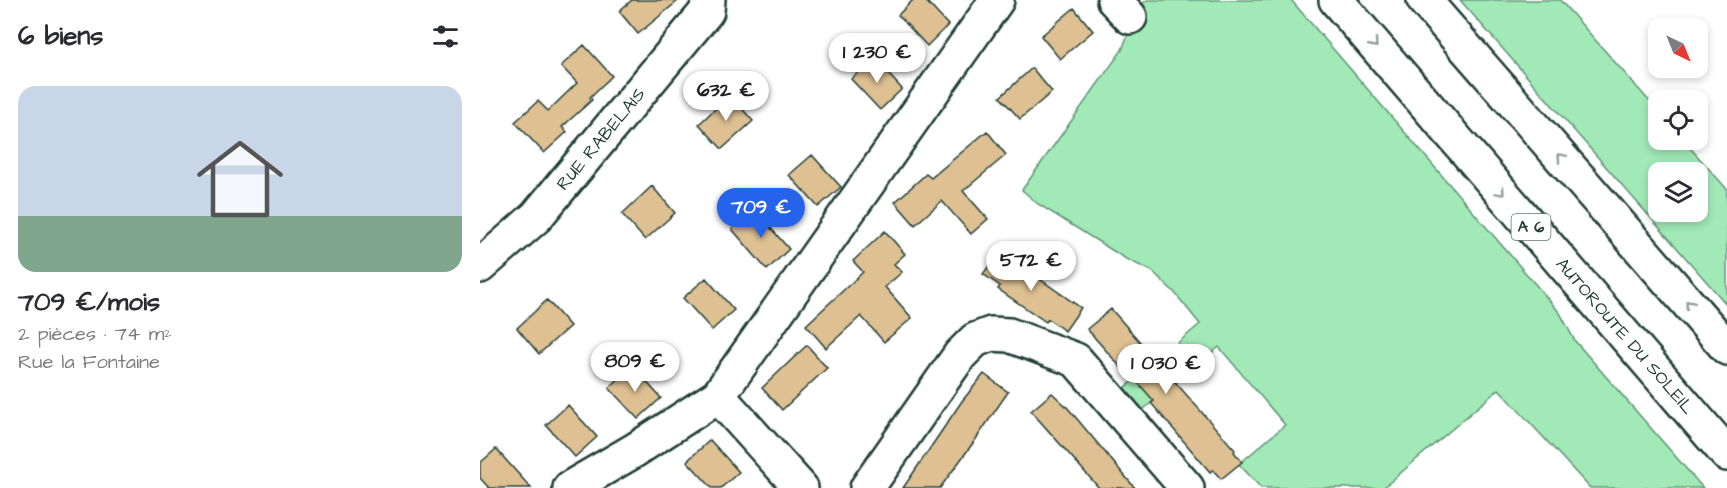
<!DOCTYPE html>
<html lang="fr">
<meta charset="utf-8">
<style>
body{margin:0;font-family:"Architects Daughter",sans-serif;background:#f7f7f7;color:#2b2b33;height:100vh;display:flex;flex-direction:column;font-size:22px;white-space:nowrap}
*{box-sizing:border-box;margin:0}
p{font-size:20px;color:#7c7c81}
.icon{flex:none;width:33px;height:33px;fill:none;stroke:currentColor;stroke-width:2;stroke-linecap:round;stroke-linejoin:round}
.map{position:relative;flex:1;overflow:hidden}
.details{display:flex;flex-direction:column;background:#fff;width:480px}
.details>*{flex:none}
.needle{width:39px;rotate:137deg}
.fabs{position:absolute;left:1168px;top:18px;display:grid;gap:12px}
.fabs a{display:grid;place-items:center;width:60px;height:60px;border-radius:12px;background:#fff;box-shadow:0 3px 9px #0003;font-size:30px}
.price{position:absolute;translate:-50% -51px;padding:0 14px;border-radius:21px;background:#fff;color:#222;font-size:20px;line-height:39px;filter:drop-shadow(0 2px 3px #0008)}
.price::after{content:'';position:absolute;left:50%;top:36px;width:18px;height:14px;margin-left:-9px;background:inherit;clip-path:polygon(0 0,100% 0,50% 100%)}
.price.active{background:#2563eb;color:#fff}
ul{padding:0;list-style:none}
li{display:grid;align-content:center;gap:12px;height:318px;padding:0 18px}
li+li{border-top:2px solid #e1e1e2}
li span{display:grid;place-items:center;height:186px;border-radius:18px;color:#555}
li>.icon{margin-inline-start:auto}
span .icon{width:108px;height:108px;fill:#fffc;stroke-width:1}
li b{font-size:26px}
h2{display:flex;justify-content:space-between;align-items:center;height:72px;padding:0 18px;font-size:26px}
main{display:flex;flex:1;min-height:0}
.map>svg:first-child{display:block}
.green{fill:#a1e9b7;stroke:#609376;stroke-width:1.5;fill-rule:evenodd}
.building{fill:#dec092;stroke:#1f3d34;stroke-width:1.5}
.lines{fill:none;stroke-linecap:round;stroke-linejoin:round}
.minor-casing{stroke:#1f3d34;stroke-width:38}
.highway-casing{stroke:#1f3d34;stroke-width:38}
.minor{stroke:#fff;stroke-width:33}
.highway{stroke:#fff;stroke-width:33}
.oneway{stroke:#8f9e9a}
.labels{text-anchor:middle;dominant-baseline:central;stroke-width:5;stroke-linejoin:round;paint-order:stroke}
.shield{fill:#fff;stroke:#627771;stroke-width:1.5}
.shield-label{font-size:16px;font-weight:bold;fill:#1f3d34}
.street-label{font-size:18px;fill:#1f3d34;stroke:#fff}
</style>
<main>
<section class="details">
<h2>6 biens<svg class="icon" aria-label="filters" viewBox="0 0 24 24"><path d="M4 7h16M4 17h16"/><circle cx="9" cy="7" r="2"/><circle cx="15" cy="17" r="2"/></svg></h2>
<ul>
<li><span style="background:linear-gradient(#c9d6e8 70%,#7fa58c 0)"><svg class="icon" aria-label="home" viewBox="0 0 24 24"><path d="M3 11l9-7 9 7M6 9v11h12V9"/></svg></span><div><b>709 €/mois</b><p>2 pièces · 74 m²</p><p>Rue la Fontaine</p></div></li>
</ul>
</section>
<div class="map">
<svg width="1247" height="488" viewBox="0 0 1247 488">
<rect width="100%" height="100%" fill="#fff"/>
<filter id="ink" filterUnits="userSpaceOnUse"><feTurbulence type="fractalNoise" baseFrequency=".0167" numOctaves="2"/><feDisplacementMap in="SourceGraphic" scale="12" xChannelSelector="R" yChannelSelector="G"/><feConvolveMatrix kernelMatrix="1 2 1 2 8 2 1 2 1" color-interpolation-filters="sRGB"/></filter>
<g filter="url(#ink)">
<path class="green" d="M667,0H811L1080,313L1095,341L1223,488H1110L1019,389L903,488H781L759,464L805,425L739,347L659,413L641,391L720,324L694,292L672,271L646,259L558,204L542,190L642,50L658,7Z
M980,0H1080L1179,112V140H1203L1247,189V305ZM1218,172V212H1179V172Z"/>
<path class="building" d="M152,0H199L158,34L139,11Z
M433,0H445L468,25L447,46L418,15Z
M594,8L613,31L580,59L561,36Z
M104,45L132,76L110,97L112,100L82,127L87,132L64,153L35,122L58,101L68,111L97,83L81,66Z
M394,58L422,89L400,110L371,79Z
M552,68L572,92L540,119L520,97Z
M250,95L273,121L242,149L219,124Z
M507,131L526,155L483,191L508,219L491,234L462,201L435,225L415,202L446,174L451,178Z
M332,155L361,187L338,207L309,175Z
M172,186L195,213L165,240L142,214Z
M274,209L309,249L287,270L252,229Z
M405,231L425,254L414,264L422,272L405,287L432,318L404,342L381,316L346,348L326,325L383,272L373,261Z
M520,251L601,308L585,331L568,319L566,322L518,289L520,286L503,274Z
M226,278L254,310L232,330L203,298Z
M67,300L90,326L59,354L37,328Z
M631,309L755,450L754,452L762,462L741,479L733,470L730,472L671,403L674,401L647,370L645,372L607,329Z
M327,345L347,368L302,410L282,388Z
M152,366L181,398L158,419L129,388Z
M504,374L528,392L496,439L460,488H423L482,401Z
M572,393L587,407L655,488H619L604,471L551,411Z
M88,405L117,437L95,457L66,425Z
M230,440L259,472L241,488H232L207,461Z
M16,449L51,488H9L0,478V463Z"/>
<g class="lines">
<defs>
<path id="minor" d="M634,0L650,17
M0,266L56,217L227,11L228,0
M238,396L321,488
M90,488L155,450L238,396L517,0
M387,488L480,355L495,340L511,334L529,335L596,360L707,488"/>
<path id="highway" d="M856,0L1247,454
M944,0L1247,348"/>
</defs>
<use href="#minor" class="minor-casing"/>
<use href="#highway" class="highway-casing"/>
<use href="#minor" class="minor"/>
<use href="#highway" class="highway"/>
</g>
<defs><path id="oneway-chevron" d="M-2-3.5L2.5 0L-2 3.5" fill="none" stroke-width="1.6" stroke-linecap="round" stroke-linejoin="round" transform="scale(1.5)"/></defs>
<g class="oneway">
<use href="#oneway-chevron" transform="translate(894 44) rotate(49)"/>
<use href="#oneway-chevron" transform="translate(1081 157) rotate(-131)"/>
<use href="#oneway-chevron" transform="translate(1021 192) rotate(49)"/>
<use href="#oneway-chevron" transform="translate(1209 304) rotate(-131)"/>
</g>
</g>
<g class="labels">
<rect class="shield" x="1031.5" y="214" width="39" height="26" rx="4.5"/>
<g class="shield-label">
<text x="1051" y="227">A 6</text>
</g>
<g class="street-label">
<text transform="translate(121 139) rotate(-50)">RUE RABELAIS</text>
<text transform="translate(1145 336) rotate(49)">AUTOROUTE DU SOLEIL</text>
</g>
</g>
</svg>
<div class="fabs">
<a><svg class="needle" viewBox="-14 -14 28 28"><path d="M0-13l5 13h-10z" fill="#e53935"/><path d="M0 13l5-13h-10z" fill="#7c7c81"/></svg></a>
<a><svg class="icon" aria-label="locate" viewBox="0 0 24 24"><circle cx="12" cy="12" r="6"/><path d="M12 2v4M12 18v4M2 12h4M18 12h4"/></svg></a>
<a><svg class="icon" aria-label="layers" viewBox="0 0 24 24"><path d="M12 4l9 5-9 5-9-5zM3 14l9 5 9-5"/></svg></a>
</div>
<b class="price" style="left:397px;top:84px">1 230 €</b>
<b class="price" style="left:246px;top:122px">632 €</b>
<b class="price active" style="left:281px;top:239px">709 €</b>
<b class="price" style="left:551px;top:292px">572 €</b>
<b class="price" style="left:155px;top:393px">809 €</b>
<b class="price" style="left:686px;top:395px">1 030 €</b>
</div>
</main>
